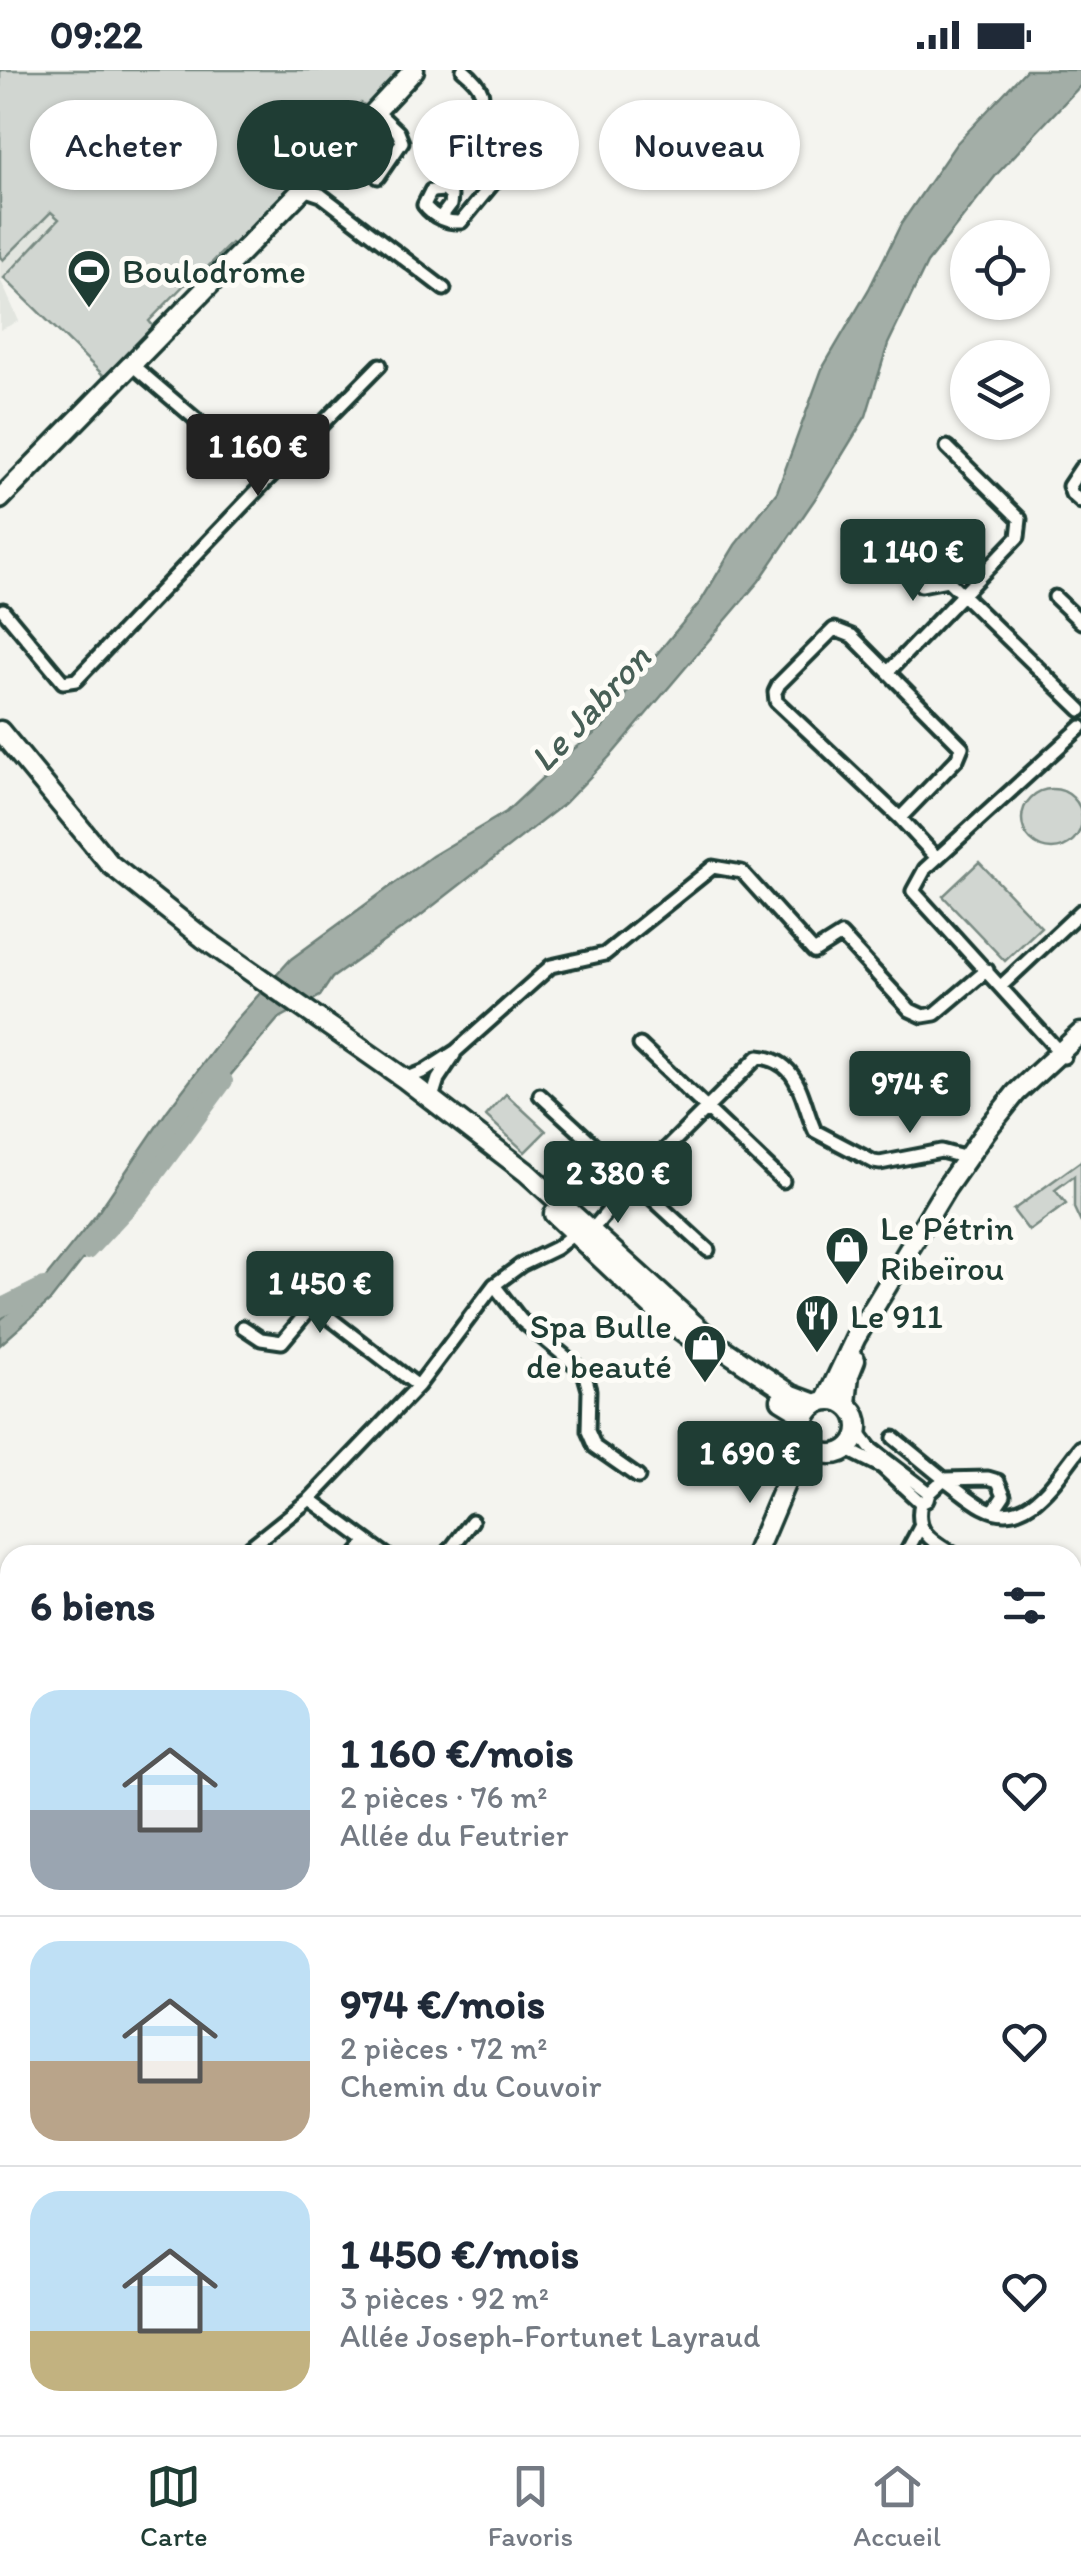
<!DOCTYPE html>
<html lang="fr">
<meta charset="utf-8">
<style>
body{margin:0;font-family:Itim,sans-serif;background:#f6f6f7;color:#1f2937;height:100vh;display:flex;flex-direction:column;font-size:38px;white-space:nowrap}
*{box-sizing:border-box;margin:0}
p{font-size:32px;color:#747a83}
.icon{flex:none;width:55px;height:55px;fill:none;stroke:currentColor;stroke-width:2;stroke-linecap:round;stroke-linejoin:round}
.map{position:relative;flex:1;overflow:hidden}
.side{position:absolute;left:0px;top:1475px;width:1082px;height:890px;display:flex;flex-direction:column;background:#fff;border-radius:30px 30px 0 0;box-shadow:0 2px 8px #0004}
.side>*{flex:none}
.banner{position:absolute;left:30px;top:30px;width:1022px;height:90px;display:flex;gap:20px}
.controls{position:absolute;left:950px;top:150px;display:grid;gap:20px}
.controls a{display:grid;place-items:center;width:100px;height:100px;border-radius:50%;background:#fff;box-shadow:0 2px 8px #0004;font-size:50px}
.price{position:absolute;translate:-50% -85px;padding:0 22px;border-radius:10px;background:#1f3d34;color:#fff;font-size:32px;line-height:65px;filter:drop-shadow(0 2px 5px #0008)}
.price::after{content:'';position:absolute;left:50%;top:60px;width:30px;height:22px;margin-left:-15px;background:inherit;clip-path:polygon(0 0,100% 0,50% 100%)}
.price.active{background:#222;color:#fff}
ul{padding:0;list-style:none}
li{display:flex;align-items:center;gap:30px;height:250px;padding:0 30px}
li+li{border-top:2px solid #e0e1e3}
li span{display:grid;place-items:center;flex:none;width:280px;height:200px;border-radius:30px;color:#555}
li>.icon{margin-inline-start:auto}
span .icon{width:120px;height:120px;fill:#fffc;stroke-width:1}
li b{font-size:42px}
h2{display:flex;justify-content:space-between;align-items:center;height:120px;padding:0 30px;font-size:42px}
.tag{padding:0 35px;border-radius:45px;background:#fff;box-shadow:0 2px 8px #0004;font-size:35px;line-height:90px}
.tag.active{background:#1f3d34;color:#fff}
.status{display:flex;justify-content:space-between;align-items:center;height:70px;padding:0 50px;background:#fff;direction:ltr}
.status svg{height:28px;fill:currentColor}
.tab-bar{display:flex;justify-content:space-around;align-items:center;height:140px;border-top:2px solid #e0e1e3;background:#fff;font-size:28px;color:#747a83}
.tab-bar a{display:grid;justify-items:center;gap:5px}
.tab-bar .active{color:#1f3d34}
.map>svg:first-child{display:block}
.built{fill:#e2e5df}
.green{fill:#d1d6d1;stroke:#788a82;stroke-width:2.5}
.water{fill:#a3aea7;stroke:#6e8179;stroke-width:2.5}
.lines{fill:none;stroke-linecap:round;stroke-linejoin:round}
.river{stroke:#a3aea7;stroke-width:18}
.street-casing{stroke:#1f3d34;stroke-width:19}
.secondary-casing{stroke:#1f3d34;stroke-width:25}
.street{stroke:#fdfcf7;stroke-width:11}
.secondary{stroke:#fdfcf7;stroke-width:18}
.labels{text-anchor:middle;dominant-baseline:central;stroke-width:10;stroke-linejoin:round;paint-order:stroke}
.poi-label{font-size:35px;fill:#1f3d34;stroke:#fdfcf7;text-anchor:start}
.water-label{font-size:38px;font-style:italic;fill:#475f56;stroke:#fdfcf7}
</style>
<div class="status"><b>09:22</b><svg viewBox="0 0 49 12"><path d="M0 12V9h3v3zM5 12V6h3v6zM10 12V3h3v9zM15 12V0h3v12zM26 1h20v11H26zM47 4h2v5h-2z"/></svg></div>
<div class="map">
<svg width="1081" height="2365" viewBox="0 0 1081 2365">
<rect width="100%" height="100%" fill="#f4f4ef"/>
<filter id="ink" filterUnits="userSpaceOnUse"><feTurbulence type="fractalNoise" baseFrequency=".01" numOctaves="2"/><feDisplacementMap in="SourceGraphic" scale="20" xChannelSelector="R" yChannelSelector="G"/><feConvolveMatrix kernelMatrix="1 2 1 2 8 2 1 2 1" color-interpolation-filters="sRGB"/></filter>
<g filter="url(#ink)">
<path class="built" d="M0,91L60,149L1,211L19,251L0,260Z"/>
<path class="green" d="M0,0H400L366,36L361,33C345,48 338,64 321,81L319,80L296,104L292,101L283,108L291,117L234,175L231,173L197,208L193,206L149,251L154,257L105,307L4,208L59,149L51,142L3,190L0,187Z
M1022 749a30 30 0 1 1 60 0a30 30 0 1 1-60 0Z
M979,792L1041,857L1005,891L943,826Z
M506,1024L546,1061L525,1082L486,1046Z
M1081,1091V1153L1074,1138V1106L1055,1120L1066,1134L1029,1161L1013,1140Z
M1072,1982L1081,1987V2333L1072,2326Z
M675,2355H908L913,2365H660Z"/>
<path class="water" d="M1026,0H1081V15L997,104L927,193L888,274L866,346L819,423L759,511L614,682L565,733L420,846L332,908L320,926L278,949L180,1065L51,1230L0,1275V1250L43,1211L97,1144L167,1041L236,950L291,889L432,786L506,742L571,681L603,657L636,609L701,531L735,475L777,422L822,299L869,219L901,154L956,74Z"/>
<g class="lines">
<path class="river" d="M87,1181L142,1122L224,1011
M0,1238L44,1216"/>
<defs>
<path id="street" d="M376,41L398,62L402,72L378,107
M303,119L321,125L444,219
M441,147L450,135L451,126L445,120L431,121L424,135C433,147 447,153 461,152L508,95C512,68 493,75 482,57C468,36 501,31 463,0
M131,294L267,410L380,295
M1081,398L1069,416L1072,424L1081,432
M852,470L865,463L900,493L926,489L1081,640
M900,493L921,515L947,510
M1055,527L1081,552
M3,540L63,612L76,610L267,410
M834,559L852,566L962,677L957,689L900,748L776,631L775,622L779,614Z
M888,602L1018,467L1020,449L947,377
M900,748L937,788
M1001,916L1081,841
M640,975L783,1111
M1064,987L913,821L925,799L1081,657
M405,1009L425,1001L456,981L551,896L605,884L713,797L742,802L814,882L841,865L910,940L923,946L935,944L987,900
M540,1025L708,1180
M432,1028L438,1009L454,985
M590,1162L633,1112L758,987C801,990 801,1031 815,1061L874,1092L880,1093L941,1081L967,1088
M494,1215L521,1250L584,1302L589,1320L588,1361L595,1377L638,1407
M243,1257L261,1269L282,1272L313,1235L418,1316
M858,1362L870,1378L929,1423
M894,1368L944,1409L988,1408L998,1411L1004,1425L994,1440
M846,1379L882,1397L921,1433
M310,1429L386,1485
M240,1485L310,1429L418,1316L494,1215L521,1195L556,1178L576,1162
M356,1485L367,1472
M446,1485L472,1451
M905,1485L920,1457
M955,1485C932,1471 914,1463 921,1433L927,1430L929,1423L944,1409C957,1418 970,1430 983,1437C1028,1461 1057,1406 1081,1377
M1072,1570L1081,1577
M1072,1723L1081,1711
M555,2365L556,2355"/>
<path id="secondary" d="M0,429L303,119L414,0
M0,661L110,794L203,868L405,1009L526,1102L717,1275L792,1325L816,1334
M554,1144L663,1247L706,1279
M781,1330L794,1338L805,1354
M826,1330L856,1267L946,1118L985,1062L1016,1023L1081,963
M804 1357a27 27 0 1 1 54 0a27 27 0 1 1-54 0Z
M846,1333L849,1305L855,1290
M755,1485L790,1402L808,1370
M204,2365L213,2355"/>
</defs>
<use href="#street" class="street-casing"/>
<use href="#secondary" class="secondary-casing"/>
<use href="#street" class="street"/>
<use href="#secondary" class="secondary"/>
</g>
</g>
<defs>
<symbol id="stadium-pin" viewBox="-11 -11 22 30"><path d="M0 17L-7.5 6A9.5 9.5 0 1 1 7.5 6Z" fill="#1f3d34" stroke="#fdfcf7"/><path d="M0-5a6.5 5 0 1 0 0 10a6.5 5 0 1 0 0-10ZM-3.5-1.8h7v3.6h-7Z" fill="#fff"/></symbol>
<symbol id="shop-pin" viewBox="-11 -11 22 30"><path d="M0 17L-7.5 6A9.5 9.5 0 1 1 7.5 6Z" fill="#1f3d34" stroke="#fdfcf7"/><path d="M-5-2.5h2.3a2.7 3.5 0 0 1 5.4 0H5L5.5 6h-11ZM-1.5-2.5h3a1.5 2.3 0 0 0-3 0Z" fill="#fff"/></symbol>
<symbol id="restaurant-pin" viewBox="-11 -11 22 30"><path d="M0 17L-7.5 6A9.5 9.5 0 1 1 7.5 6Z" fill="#1f3d34" stroke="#fdfcf7"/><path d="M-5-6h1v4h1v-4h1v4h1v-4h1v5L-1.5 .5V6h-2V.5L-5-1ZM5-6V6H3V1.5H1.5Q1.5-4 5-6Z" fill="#fff"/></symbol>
</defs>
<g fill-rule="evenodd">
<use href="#stadium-pin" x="64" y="176" width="50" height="68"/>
<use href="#shop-pin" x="822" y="1153" width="50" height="68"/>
<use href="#restaurant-pin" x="792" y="1221" width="50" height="68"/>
<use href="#shop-pin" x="680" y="1251" width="50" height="68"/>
</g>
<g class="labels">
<g class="poi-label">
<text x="122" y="201">Boulodrome</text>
<text x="880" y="1158">Le Pétrin<tspan x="880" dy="40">Ribeïrou</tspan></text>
<text x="850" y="1246">Le 911</text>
<text x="672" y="1256" text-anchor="end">Spa Bulle<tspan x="672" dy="40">de beauté</tspan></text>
</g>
<g class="water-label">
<text transform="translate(590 638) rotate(-47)">Le Jabron</text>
</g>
</g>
</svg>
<div class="controls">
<a><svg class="icon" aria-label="locate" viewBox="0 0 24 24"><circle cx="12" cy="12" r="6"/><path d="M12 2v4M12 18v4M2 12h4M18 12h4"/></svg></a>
<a><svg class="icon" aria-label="layers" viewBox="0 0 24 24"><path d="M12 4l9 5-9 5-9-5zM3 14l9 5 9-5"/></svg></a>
</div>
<b class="price active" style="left:258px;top:429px">1 160 €</b>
<b class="price" style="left:913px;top:534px">1 140 €</b>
<b class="price" style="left:910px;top:1066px">974 €</b>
<b class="price" style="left:618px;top:1156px">2 380 €</b>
<b class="price" style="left:320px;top:1266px">1 450 €</b>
<b class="price" style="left:750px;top:1436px">1 690 €</b>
<div class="banner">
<a class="tag">Acheter</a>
<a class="tag active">Louer</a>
<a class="tag">Filtres</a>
<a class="tag">Nouveau</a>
</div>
<section class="side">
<h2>6 biens<svg class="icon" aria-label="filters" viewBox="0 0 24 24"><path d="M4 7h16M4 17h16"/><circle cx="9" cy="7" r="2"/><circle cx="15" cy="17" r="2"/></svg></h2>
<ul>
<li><span style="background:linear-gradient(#bfe0f5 60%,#9aa5b1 0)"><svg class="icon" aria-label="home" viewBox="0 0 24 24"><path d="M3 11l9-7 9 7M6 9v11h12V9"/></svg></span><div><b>1 160 €/mois</b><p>2 pièces · 76 m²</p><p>Allée du Feutrier</p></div><svg class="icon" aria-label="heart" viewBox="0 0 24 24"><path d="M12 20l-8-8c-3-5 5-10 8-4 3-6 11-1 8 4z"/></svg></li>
<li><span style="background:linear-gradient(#bfe0f5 60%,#b9a48a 0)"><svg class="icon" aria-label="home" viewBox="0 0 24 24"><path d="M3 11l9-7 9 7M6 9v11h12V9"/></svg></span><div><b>974 €/mois</b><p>2 pièces · 72 m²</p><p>Chemin du Couvoir</p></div><svg class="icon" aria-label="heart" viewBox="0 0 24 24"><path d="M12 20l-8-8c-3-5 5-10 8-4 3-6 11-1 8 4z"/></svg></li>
<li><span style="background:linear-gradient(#bfe0f5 70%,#c2b280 0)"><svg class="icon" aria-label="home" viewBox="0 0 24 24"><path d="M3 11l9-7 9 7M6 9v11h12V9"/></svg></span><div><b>1 450 €/mois</b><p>3 pièces · 92 m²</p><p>Allée Joseph-Fortunet Layraud</p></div><svg class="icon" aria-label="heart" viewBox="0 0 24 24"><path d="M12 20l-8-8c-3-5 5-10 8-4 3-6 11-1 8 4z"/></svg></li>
</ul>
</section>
</div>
<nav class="tab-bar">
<a class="active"><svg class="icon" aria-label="map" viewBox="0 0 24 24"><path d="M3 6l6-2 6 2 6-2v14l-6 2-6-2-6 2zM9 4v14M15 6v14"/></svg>Carte</a>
<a><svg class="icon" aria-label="saved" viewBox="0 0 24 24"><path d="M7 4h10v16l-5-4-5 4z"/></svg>Favoris</a>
<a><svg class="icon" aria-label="home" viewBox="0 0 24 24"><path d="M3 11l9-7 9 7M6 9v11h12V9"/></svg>Accueil</a>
</nav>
